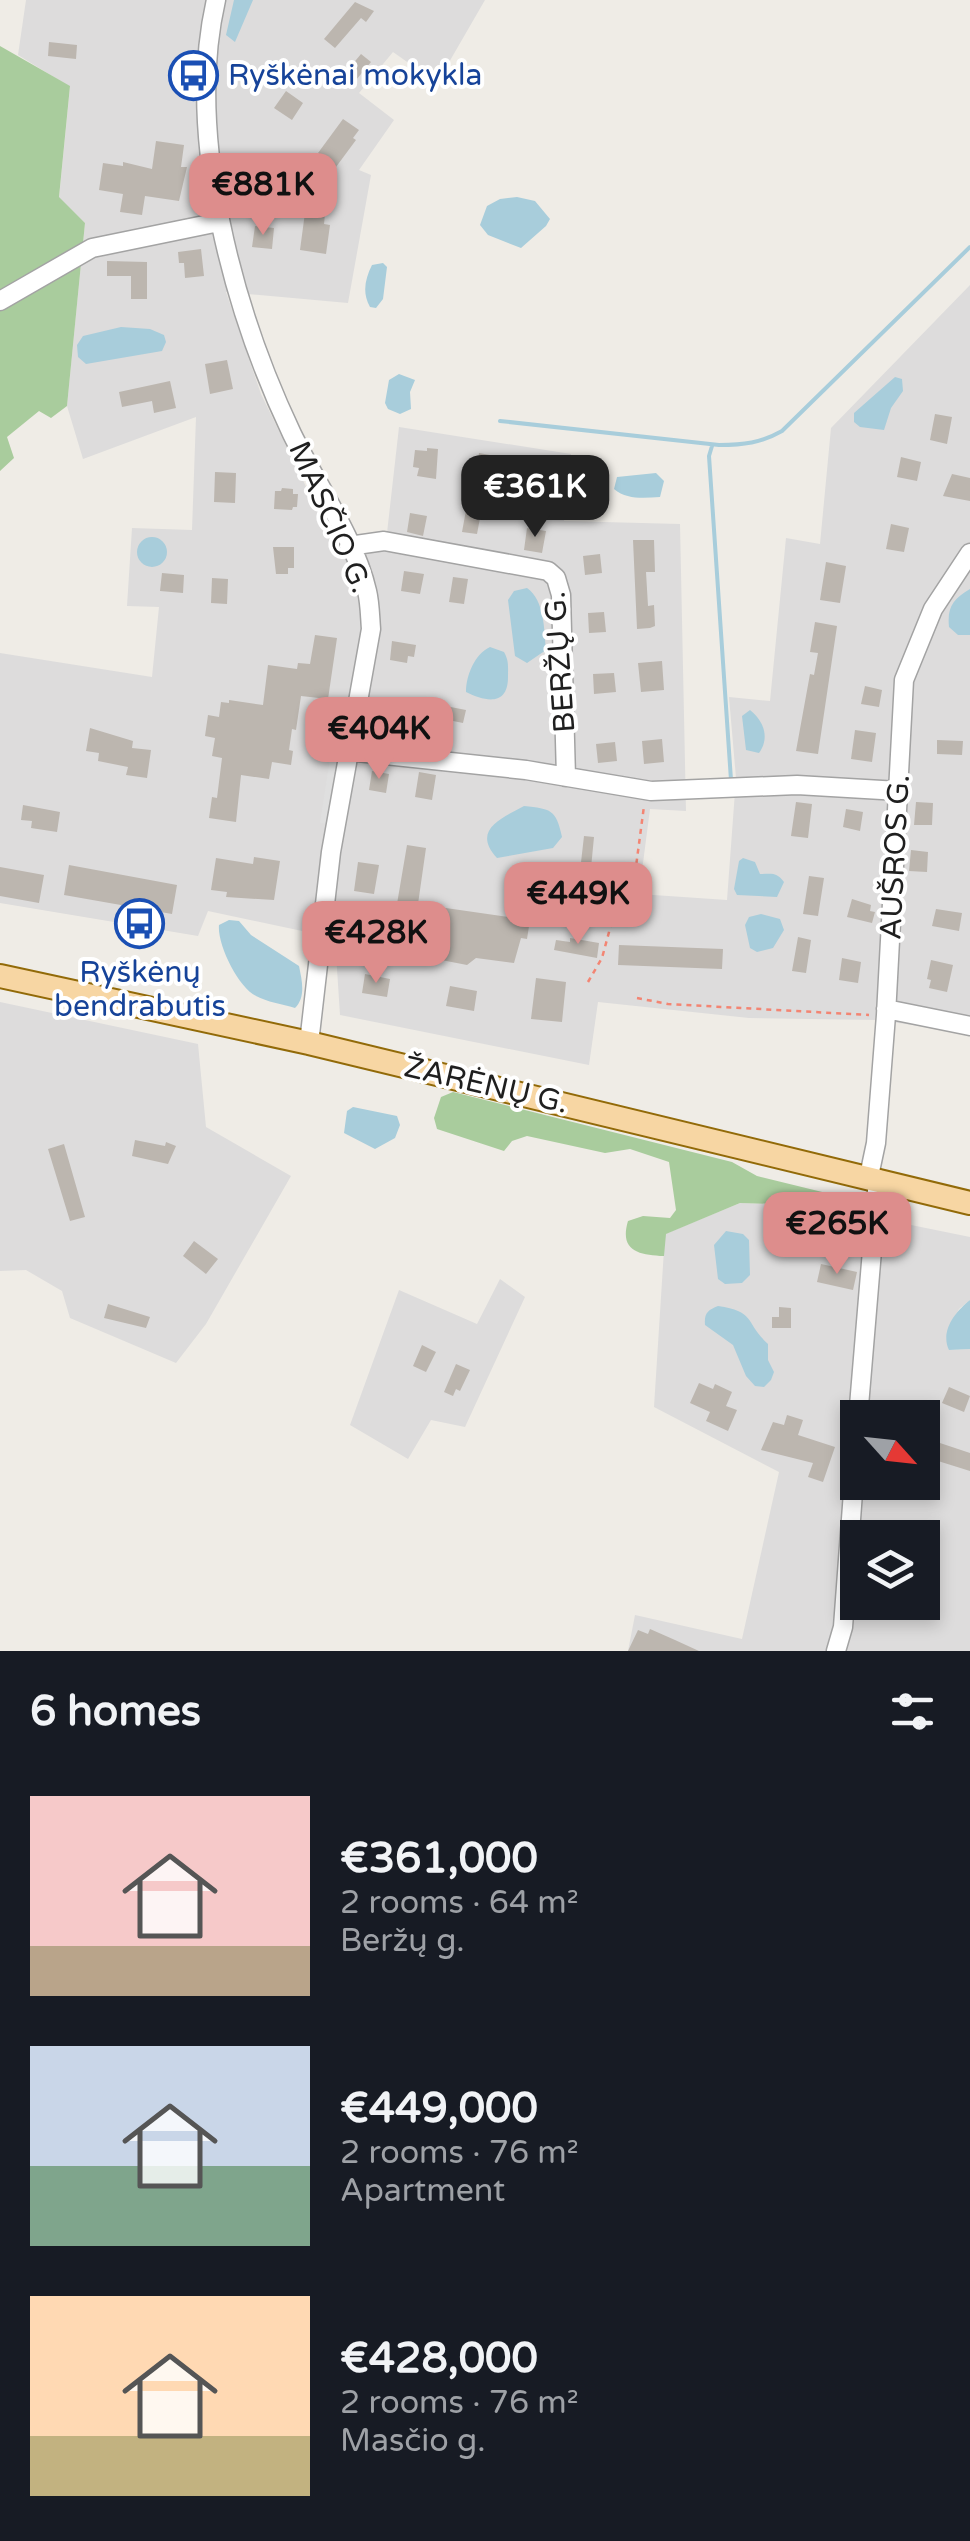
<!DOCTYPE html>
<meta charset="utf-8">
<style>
body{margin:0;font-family:"Varela Round",sans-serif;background:#242831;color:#f1f3f6;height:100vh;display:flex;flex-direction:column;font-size:38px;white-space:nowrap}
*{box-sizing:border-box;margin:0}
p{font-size:32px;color:#9ea1a6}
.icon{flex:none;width:55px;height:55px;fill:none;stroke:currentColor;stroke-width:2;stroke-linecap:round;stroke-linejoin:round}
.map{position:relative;height:1651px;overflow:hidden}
.sheet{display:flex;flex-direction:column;background:#171b24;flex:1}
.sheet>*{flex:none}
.needle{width:65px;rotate:117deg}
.controls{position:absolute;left:840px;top:1400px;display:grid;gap:20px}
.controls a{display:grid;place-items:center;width:100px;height:100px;border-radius:0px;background:#171b24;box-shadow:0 5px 15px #0003;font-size:50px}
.price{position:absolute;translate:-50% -85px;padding:0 22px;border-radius:20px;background:#dd8d8c;color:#111;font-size:32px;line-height:65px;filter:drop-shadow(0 2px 5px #0008)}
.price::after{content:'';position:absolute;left:50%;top:60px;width:30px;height:22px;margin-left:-15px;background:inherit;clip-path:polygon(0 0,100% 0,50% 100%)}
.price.active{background:#222;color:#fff}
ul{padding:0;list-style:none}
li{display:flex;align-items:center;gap:30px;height:250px;padding:0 30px}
li span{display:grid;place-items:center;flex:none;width:280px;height:200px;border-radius:0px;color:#555}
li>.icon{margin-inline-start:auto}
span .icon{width:120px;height:120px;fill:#fffc;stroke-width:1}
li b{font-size:42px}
h2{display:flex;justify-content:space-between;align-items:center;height:120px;padding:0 30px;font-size:42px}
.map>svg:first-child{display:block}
.residential{fill:#dddcdc;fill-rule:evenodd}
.forest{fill:#a9cc9d}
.parking{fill:#dfdfdf}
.water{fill:#a8cddb}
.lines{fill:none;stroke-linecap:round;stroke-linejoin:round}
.stream{stroke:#a8cddb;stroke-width:4}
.building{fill:#bcb6af}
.minor-casing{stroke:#a3a3a3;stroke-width:21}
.major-casing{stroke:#926a08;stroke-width:26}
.path{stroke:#f38573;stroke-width:2.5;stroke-dasharray:5 5;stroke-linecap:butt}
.minor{stroke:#fff;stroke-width:18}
.major{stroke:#f7d6a3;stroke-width:22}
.labels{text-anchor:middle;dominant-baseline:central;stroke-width:8;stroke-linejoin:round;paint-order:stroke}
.transit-label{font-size:30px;fill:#164399;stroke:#fff;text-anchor:start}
.street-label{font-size:30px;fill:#1f1f1f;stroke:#fff}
</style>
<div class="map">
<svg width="970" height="1651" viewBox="0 0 970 1651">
<rect width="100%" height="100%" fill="#efece6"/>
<path class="residential" d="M26,0H485L437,83L393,52L359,93L394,120L359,170L371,175L348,303L226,292L261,394L330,536L387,533L399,427L571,454L564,521L680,524L686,811L650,809L639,894L727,900L736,778L729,697L770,701L786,538L820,544L831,428L970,285V1033L877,1020L749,1018L598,1002L589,1065L340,1015L335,938L208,911L198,936L0,903V653L152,677L159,607L127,606L132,528L192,530L196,417L83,459L67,406L85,223L59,198L70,87L18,55Z
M0,1002L198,1044L206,1127L291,1176L206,1324L176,1363L70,1318L62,1291L26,1270L0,1271Z
M740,1203L813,1205L970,1237V1300L959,1309L949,1327V1350L970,1349V1651H628L635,1615L742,1639L779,1472L654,1407L665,1234ZM858,1418H922V1482H858ZM858,1538H922V1602H858Z
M500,1279L525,1297L465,1427L431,1420L408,1459L350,1425L399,1290L477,1324Z"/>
<path class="forest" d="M0,46L70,86L59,197L85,223L67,406L51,418L39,411L7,437L14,458L0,471Z
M453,1092L732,1162L757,1176L859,1201L866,1208L867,1216L813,1205L740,1203L666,1234L664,1256C639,1255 619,1251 628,1221L643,1216L670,1218L676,1210L669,1162L630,1149L605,1153L527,1136L512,1141L504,1151L437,1129L434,1118L441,1097Z"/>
<path class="parking" d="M333,739L349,742L335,825L320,823Z"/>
<path class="water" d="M234,0H253L235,42L226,35Z
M517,197L535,201L550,219L546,226L521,248L488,235L480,225L487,206L500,199Z
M383,263L387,267L383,299L376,308L370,307C362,293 365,279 372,265Z
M121,327L150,329L164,335L166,342L162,351L86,364L78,357L77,345L83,336Z
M399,374L415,380L410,392L411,409L400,414L388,409L385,403L389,380Z
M895,377L902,379L903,391L891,408L884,430L860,427L854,422V413Z
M656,473L664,481L660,497C644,498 627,500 614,489L617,477Z
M137 552a15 15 0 1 1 30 0a15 15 0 1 1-30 0Z
M527,588C545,601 544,630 546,650L527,663L515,656L508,600L514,591Z
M970,589V635H958L949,627C947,607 953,599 970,589Z
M490,647L504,652C509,661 508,666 508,677C508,706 486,702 466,692C466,675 475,654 490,647Z
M750,710C764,721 770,738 759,753L746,750L742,716Z
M524,806C551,809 556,809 562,837L553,848L497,858C471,830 502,818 524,806Z
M743,858L755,862L760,874C773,874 776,872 784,882L777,897L737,895L734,889L739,861Z
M761,914L780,919L784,930L773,948L757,952L750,948L745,925L749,917Z
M229,920L239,921L251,935L299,966C302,981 306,997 295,1008C282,1004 267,1002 256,996C238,987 217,944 219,925Z
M353,1107L397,1116L400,1125L395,1138L375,1149L344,1133L347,1111Z
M726,1231L743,1234L749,1240L750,1275L742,1283L725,1284L718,1279L714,1245Z
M970,1300V1349L949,1350C940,1331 955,1312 970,1300Z
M718,1306C757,1312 744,1322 768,1344V1360L774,1372L771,1380L764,1387L755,1386L746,1376L733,1345L705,1325C704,1313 708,1310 718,1306Z"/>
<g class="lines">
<path class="stream" d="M500,421L719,445C743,445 761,443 782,431L970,247
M712,446L709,456L731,780"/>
</g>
<path class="building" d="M355,2L374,11L366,22L361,18L335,48L324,39Z
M49,42L77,45L76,59L48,56Z
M361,54L371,62L351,86L341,78Z
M286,91L303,103L292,120L274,108Z
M343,119L359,130L353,138L356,140L336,167L318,153Z
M156,141L184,145L181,167H187L179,201L145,196L142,215L120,212L123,194L99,190L103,163L123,166V162L152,169Z
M256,175L276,178L275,186L312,192L314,177L335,179L333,196L327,195L324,224L330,225L326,254L300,250L306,205L257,200V195H253Z
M255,226L274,228L272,249L252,247Z
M201,249L204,276L185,278L184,263H179L178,252Z
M107,261L147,262V299H131V276H107Z
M227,360L233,389L210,394L205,364Z
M170,381L176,408L154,413L152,401L122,407L119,392Z
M935,414L952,417L947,444L930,440Z
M427,448L438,449L436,479L417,476L419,468L413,467L415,450L427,451Z
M479,453L495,456L493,468L505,470L503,486L474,481Z
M901,457L921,462L917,481L897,477Z
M215,472L236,473L235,503L214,502Z
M952,474L970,478V501L943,496Z
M533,484L560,489L557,502L530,497Z
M282,488L293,489V494H298L297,507H293L292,510L274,509L275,491H281Z
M467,505L487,508L485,519L480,518L477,534L462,532Z
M410,513L427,516L423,536L407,532Z
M891,524L909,528L904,552L886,549Z
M527,528L546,531L542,553L524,550Z
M633,540H654L655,572H646L648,606L654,605L655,626L650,628L637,629Z
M273,547H294V568H288V574H276Z
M600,554L602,573L585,575L583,556Z
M826,562L846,566L840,603L820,600Z
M404,571L424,574L420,594L401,591Z
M162,573L184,575L183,593L160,591Z
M453,577L468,579L464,604L449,602Z
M212,578L228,579L227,604L211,603Z
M604,612L606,632L589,633L588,613Z
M815,622L837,626L818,754L796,751L810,674L814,675L818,653L810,652Z
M315,635L337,638L328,699L301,696L296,730L292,729L289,750L293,751L291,765L272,762L269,779L241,775L236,822L209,818L212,797L217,798L222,758L212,756L215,738L205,736L208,715L219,717L221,702L229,703V700L263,705L268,665L297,669L298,663L310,664Z
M392,641L416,645L414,657L408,656L407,663L390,660Z
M662,661L664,690L641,692L638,663Z
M614,673L616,692L594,694L593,674Z
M865,686L882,690L879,707L861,704Z
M385,698L402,702L399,721L381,718Z
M425,702L466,710L463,723L423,715Z
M90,728L133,741L132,748L151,750L147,778L126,775L128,767L98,761L99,753L86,751Z
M855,730L876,733L872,762L851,759Z
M662,739L664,762L644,764L642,741Z
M937,740L963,741L962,755L937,754Z
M615,742L617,761L598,763L596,744Z
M372,771L389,774L386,793L369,790Z
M419,772L436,775L432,800L415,797Z
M796,802L812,804L808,838L791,836Z
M916,802L933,803L932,825H914Z
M23,805L60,812L57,832L31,828L32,821L21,820Z
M846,809L863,812L860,831L843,827Z
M584,836L594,837L588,899L595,900L593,917L575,915Z
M407,845L426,848L418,904L530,920L527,939L521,938L514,963L476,958L467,965L431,958L432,952L390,945Z
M911,850L928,852L927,872L909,871Z
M254,857L280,861L274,900L226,897L227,892L211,890L216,858L253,864Z
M358,862L379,865L374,894L354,891Z
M69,865L177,885L172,914L64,895Z
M0,867L44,875L39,903L0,896Z
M809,876L824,878L818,916L803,914Z
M852,899L871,905L870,911L875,912L872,923L847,917Z
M936,909L962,913L959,931L932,926Z
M798,937L811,940L806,973L792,971Z
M570,938L599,943L597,958L554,950L556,940L570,942Z
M619,945L723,949L722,969L618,965Z
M842,958L861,962L858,983L839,980Z
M931,960L953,965L947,992L929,988L931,980L927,979Z
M365,974L390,979L387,997L362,993Z
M536,978L566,982L562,1022L531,1019Z
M450,986L477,991L474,1011L446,1006Z
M135,1140L165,1146L166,1142L176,1146L168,1164L132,1156Z
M64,1144L85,1217L70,1221L48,1149Z
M194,1241L218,1259L206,1274L183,1256Z
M821,1264L857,1272L853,1290L817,1282Z
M108,1304L150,1317L146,1328L104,1318Z
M779,1307L791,1308V1328H772V1317H779Z
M422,1345L436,1352L426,1372L413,1366Z
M456,1364L470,1370L460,1391L456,1389L453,1396L444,1392Z
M699,1383L713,1389L715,1384L732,1392L726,1406L737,1410L728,1431L706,1421L710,1412L690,1403Z
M949,1387L970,1396L964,1412L942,1403Z
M787,1415L803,1420L798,1435L835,1447L823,1482L808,1477L813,1463L761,1450L773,1422L784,1425Z
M922,1437L970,1453V1471L922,1456Z
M876,1482H920L915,1496L892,1488L889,1500L872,1496Z
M650,1629L675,1640L699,1651H628L638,1630L648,1634Z"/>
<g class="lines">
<defs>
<path id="minor" d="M216,0C185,135 233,310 292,434C316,483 355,539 367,591C370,603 370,617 371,629L331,852L309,1043
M0,301L92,248L219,222
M349,546L384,541L548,571L556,578L561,595L566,777
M347,751L526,770L651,791L797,785L899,791
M886,1009L970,1026
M869,1176L876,1143L886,1015L904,680L933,609L970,553
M858,1418L878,1179
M836,1651L843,1627L858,1425"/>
<path id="major" d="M0,976L309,1043L970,1203"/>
</defs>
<use href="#minor" class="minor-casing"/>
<use href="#major" class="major-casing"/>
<path class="path" d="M588,982L602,958L612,921L633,889L644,806
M637,998L668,1004L869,1015"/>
<use href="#minor" class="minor"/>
<use href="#major" class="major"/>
</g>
<defs>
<symbol id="bus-ring" viewBox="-11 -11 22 22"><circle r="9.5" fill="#fff" stroke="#1a4fb4" stroke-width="1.5"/><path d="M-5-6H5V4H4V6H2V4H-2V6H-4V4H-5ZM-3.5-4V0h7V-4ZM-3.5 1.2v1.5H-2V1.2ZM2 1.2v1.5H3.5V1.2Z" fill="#1a4fb4"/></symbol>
</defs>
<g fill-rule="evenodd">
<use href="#bus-ring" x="166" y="48" width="55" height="55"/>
<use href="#bus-ring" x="112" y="896" width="55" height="55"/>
</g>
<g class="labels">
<g class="transit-label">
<text x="228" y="75">Ryškėnai mokykla</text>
<text x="140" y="972" text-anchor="middle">Ryškėnų<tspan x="140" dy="34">bendrabutis</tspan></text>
</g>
<g class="street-label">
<text transform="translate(330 517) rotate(66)">MASČIO G.</text>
<text transform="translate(560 662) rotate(-94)">BERŽŲ G.</text>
<text transform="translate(895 857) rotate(-87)">AUŠROS G.</text>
<text transform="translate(486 1085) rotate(13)">ŽARĖNŲ G.</text>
</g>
</g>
</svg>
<div class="controls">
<a><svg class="needle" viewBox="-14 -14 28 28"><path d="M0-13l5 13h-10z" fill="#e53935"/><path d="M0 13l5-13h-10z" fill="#9ea1a6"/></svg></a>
<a><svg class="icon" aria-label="layers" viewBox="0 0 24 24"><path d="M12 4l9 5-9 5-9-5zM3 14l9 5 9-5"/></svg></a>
</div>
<b class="price" style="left:263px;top:238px">€881K</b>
<b class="price active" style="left:535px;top:540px">€361K</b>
<b class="price" style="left:379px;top:782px">€404K</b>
<b class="price" style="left:578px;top:947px">€449K</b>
<b class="price" style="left:376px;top:986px">€428K</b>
<b class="price" style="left:837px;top:1277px">€265K</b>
</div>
<section class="sheet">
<h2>6 homes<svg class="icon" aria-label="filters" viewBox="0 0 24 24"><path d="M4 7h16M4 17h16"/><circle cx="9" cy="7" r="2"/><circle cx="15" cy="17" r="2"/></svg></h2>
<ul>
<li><span style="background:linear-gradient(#f6c9c9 75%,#b9a48a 0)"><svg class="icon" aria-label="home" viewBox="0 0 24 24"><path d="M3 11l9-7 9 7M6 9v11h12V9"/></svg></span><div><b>€361,000</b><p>2 rooms · 64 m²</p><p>Beržų g.</p></div></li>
<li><span style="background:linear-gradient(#c9d6e8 60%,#7fa58c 0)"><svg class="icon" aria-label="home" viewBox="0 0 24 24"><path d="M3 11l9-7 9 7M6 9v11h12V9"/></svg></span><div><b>€449,000</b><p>2 rooms · 76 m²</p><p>Apartment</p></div></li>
<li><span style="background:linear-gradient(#ffd9b3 70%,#c2b280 0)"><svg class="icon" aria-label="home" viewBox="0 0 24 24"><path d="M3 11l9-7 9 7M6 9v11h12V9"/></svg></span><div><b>€428,000</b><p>2 rooms · 76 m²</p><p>Masčio g.</p></div></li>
</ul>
</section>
